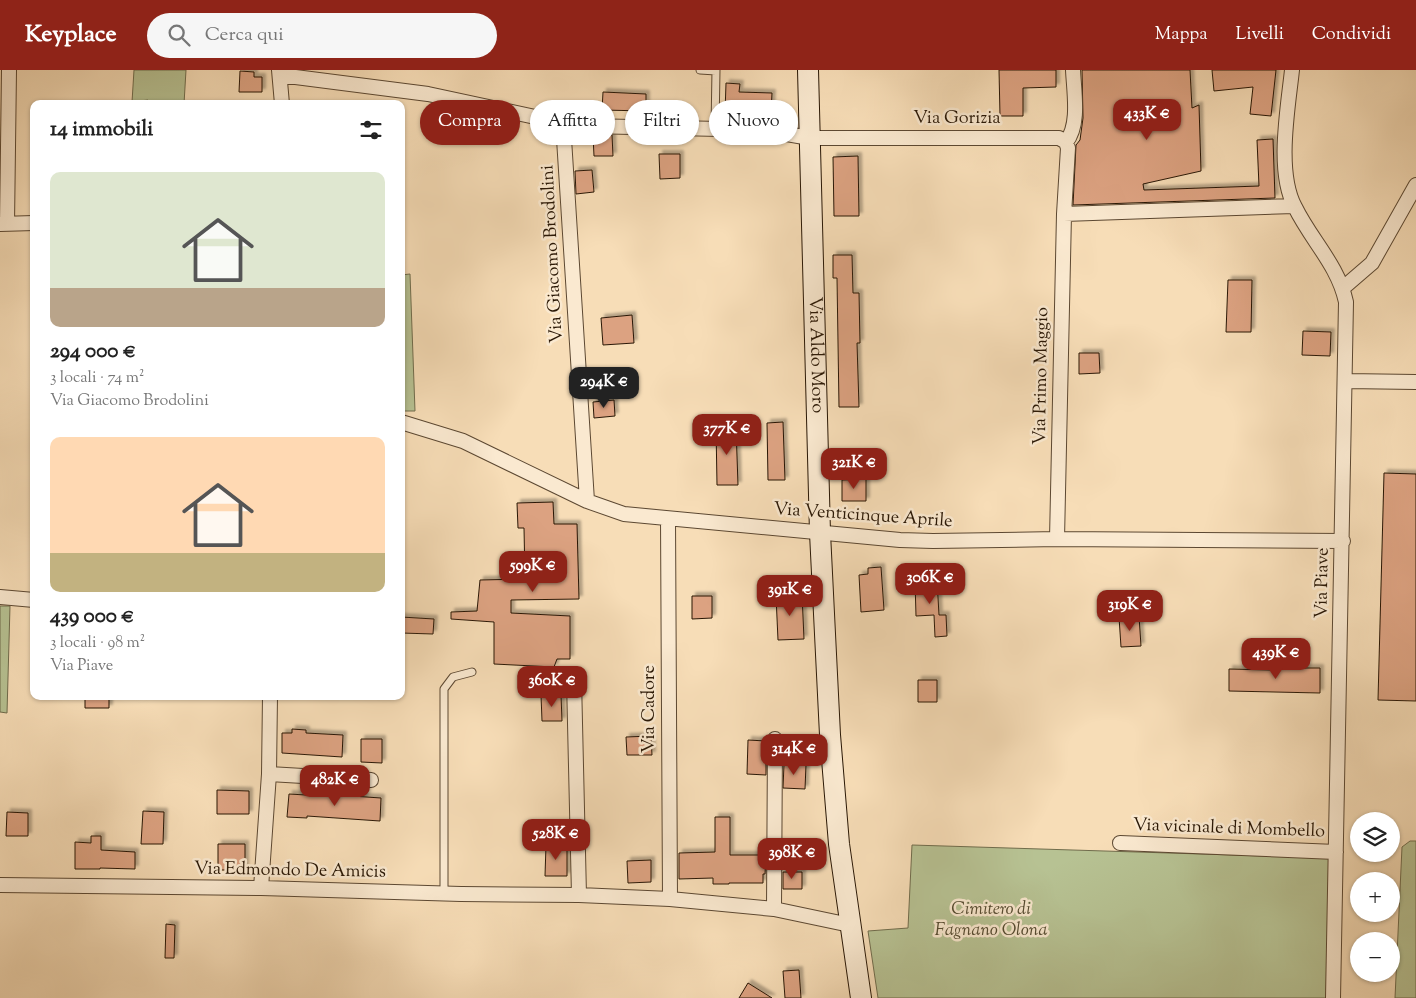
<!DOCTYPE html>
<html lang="it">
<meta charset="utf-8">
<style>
body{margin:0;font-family:"Sorts Mill Goudy",serif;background:#f6f6f6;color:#222;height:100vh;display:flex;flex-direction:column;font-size:19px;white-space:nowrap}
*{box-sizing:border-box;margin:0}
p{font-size:16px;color:#767676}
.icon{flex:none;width:28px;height:28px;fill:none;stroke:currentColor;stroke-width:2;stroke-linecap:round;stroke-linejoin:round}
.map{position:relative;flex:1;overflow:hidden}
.details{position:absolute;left:30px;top:30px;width:375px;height:600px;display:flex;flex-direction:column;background:#fff;border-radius:10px;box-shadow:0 1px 4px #0004}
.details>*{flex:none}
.guide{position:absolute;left:420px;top:30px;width:475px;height:45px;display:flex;gap:10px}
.fabs{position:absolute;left:1350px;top:742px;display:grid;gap:10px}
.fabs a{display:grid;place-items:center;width:50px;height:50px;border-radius:50%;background:#fff;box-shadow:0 1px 4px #0004;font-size:25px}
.price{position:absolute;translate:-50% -42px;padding:0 11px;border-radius:10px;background:#8f2418;color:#fff;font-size:16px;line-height:32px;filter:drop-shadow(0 1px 2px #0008)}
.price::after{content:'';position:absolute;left:50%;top:30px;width:15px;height:11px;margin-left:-8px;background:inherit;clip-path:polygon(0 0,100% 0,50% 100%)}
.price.active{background:#222;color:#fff}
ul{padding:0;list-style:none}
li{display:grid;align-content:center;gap:10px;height:265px;padding:0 20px}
li span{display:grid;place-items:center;height:155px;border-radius:10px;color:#555}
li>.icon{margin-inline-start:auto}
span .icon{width:90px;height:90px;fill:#fffc;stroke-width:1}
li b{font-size:21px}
h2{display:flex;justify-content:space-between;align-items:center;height:60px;padding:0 20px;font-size:21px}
.chip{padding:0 18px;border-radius:22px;background:#fff;box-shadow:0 1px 4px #0004;font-size:18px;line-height:45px}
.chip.active{background:#8f2418;color:#fff}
header{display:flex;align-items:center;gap:30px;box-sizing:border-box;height:70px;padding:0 25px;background:#8f2418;color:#fff}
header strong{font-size:24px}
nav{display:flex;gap:28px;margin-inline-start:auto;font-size:18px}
.search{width:350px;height:45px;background:#f6f6f6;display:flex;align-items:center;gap:12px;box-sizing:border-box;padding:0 18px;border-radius:28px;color:#767676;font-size:19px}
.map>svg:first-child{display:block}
.green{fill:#b7c293;stroke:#706c4c}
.building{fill:#dca281;stroke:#291705;filter:url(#shadow)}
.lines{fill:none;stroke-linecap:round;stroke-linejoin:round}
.service-casing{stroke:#5c4832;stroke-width:9}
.minor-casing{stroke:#5c4832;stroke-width:16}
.secondary-casing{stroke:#291705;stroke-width:22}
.service{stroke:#fae9d0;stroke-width:7}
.minor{stroke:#fae9d0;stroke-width:14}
.secondary{stroke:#fae9d0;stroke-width:20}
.labels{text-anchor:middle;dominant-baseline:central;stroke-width:5;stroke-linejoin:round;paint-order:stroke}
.street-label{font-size:18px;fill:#291705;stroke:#fae9d0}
.park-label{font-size:18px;font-style:italic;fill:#544a30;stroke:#fae9d0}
</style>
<header>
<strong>Keyplace</strong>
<div class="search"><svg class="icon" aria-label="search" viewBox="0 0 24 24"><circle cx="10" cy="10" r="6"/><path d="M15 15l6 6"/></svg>Cerca qui</div>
<nav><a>Mappa</a><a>Livelli</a><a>Condividi</a></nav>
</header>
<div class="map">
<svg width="1416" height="928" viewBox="0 0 1416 928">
<defs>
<filter id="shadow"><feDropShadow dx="3.5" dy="-3.5" stdDeviation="1" flood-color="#0004"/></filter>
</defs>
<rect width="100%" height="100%" fill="#f7ddb7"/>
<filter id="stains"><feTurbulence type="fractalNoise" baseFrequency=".004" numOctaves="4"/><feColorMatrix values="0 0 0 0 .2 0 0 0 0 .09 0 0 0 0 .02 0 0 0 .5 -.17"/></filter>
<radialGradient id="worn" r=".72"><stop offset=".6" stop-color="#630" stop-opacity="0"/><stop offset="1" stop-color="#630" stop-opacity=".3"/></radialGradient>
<path class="green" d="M134,0H186L184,34H148V30L132,32Z
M410,204L415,341H401V205Z
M0,536H10L7,643L0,642Z
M1410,771H1416V928H1395L1402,777Z
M912,775L1329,788L1327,928H878L868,861L908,858Z"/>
<path class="building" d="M999,0H1056V17L1023,18V46H1000Z
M1082,0H1190L1192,38L1199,35L1201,101L1143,114L1144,120L1259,116L1257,70L1273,69L1275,128L1073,135L1076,75L1080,70L1083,48Z
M1212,0H1276L1271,46L1250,44L1253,17L1214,21Z
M240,1L254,2V7H262V22H239Z
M726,13L740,14L739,22L772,23L771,44L725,43Z
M603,22L646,24V41L602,40Z
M612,65L613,86H594L593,66Z
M659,84H680V108L660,109Z
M858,86L859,146H834L833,87Z
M592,100L594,122L576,124L575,101Z
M833,185H852L853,223H859L860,273H857L859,337H839L837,208H833Z
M1228,210H1252L1251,262H1226Z
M632,245L634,273L603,275L601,248Z
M1303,261L1331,262L1330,286L1302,285Z
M1079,283H1099L1100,303L1079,304Z
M614,330L615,346L594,348L593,332Z
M783,352L785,410H768L767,353Z
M716,357H736L738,415H717Z
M1384,403L1416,404V631L1378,630Z
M866,409V431H842V410Z
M553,432L554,454H577L579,529L511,530V543L570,546V589H557L554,597L494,594V552L451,549V542L477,541L480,510L525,509L524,458H518L517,433Z
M881,497L884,540L861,542L859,505L868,504V498Z
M937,510L939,545H946L947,566L935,567L934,545L916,546L915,511Z
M802,524L804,569L778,570L776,526Z
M692,526H712V548L692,549Z
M1139,546L1141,576L1121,577L1119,547Z
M401,547L434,549L433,564L401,563Z
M1271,598H1320V623L1229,621V599L1271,600Z
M918,610H937V632H918Z
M541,625H561L562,651H542Z
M85,626H109V638H85Z
M292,659L306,660V663L343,665L342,687L282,683V663H292Z
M651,666L652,685H627L626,667Z
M361,669H382V693L361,692Z
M748,670L766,671V705L747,704Z
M784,694L806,695L805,719L783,718Z
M217,720L249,721V744H217Z
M289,724L323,726V724L381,728L380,751L307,746V748L287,747Z
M143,741L164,742L163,774H141Z
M7,742L28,743V766H6Z
M715,747H730V785H766L765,804H763V813H729V814H713V808L679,809V783L715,782Z
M91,766H101V780L135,782V799L100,798V799H75V772L91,773Z
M218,774H245V800H218Z
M546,775H567V806H545Z
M651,790V812L628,813L627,791Z
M783,802H802V819H783Z
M166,854L175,855L174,888H165Z
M799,900L801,928H785L783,901Z
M748,913L772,928H739Z"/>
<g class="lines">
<defs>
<path id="service" d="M700,0L716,1
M715,59L716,0
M444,823V619L453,607L472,602"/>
<path id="minor" d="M279,0L282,34
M1292,0C1288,38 1276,102 1295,137C1311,170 1338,195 1346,232L1333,928
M280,5L428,24L563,53L588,56L763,60L810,68H1059L1066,72L1068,78L1064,144L1294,136
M563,53L587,431
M1066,72C1080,55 1074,22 1073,0
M0,154L34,153
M7,154L9,0
M1343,218L1372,193L1416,115
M1346,311L1416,312
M401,352L463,371L587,431L624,444L900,470L933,471L1057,469L1343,471
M668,449L670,829
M1057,469L1064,144
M0,527L34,530
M574,610L579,825
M269,704L371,710
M1120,773L1336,782
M0,815L261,818L461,824L579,825L670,829L774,839L850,855
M261,818L269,704L270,626
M774,839L775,669"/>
<g id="secondary">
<path id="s1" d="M808,0L820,463L830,665L839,774L861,928"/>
</g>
</defs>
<use href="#service" class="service-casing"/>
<use href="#minor" class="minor-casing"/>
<use href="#secondary" class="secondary-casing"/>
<use href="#service" class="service"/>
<use href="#minor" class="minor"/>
<use href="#secondary" class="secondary"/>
</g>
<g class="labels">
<g class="street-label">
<text x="957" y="49">Via Gorizia</text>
<text transform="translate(553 184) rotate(-93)">Via Giacomo Brodolini</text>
<text stroke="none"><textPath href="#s1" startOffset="285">Via Aldo Moro</textPath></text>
<text transform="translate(1042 306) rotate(-89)">Via Primo Maggio</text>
<text transform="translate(863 446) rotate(4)">Via Venticinque Aprile</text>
<text transform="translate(1323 513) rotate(-89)">Via Piave</text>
<text transform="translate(650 639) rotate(-90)">Via Cadore</text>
<text transform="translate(1229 759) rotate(2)">Via vicinale di Mombello</text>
<text transform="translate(290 801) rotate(1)">Via Edmondo De Amicis</text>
</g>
<g class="park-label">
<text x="991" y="840">Cimitero di<tspan x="991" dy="21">Fagnano Olona</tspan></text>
</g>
</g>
<rect width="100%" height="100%" filter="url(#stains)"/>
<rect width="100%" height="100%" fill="url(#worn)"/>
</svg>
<div class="fabs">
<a><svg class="icon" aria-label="layers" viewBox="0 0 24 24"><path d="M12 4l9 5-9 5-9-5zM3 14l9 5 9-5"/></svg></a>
<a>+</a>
<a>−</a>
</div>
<b class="price" style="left:1147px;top:71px">433K €</b>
<b class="price active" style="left:604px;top:339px">294K €</b>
<b class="price" style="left:727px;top:386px">377K €</b>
<b class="price" style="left:854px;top:420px">321K €</b>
<b class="price" style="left:533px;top:523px">599K €</b>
<b class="price" style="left:930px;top:535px">306K €</b>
<b class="price" style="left:790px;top:547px">391K €</b>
<b class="price" style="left:1130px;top:562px">319K €</b>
<b class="price" style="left:1276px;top:610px">439K €</b>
<b class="price" style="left:552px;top:638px">360K €</b>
<b class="price" style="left:794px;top:706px">314K €</b>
<b class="price" style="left:335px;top:737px">482K €</b>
<b class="price" style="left:556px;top:791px">528K €</b>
<b class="price" style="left:792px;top:810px">398K €</b>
<div class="guide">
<a class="chip active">Compra</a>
<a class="chip">Affitta</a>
<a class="chip">Filtri</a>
<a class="chip">Nuovo</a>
</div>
<section class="details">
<h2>14 immobili<svg class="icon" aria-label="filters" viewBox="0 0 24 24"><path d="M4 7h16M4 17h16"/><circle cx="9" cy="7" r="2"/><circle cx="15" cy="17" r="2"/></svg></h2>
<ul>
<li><span style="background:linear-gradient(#dfe7d0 75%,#b9a48a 0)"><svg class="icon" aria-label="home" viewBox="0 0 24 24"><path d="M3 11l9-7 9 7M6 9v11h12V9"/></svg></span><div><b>294 000 €</b><p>3 locali · 74 m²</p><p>Via Giacomo Brodolini</p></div></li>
<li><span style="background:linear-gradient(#ffd9b3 75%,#c2b280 0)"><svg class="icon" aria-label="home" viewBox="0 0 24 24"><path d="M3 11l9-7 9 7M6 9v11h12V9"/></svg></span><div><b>439 000 €</b><p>3 locali · 98 m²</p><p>Via Piave</p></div></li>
</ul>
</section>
</div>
